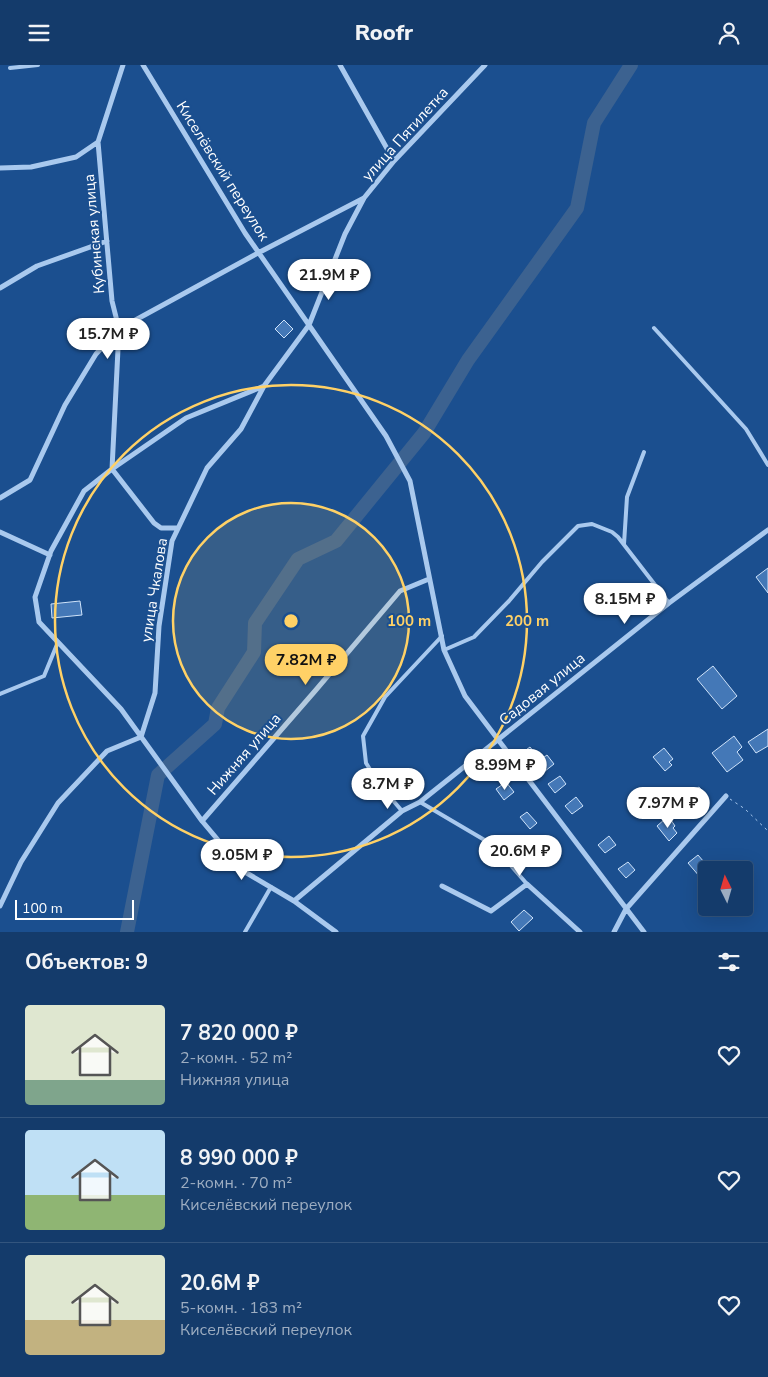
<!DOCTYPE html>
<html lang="ru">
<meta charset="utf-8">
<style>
body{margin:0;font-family:"Nunito Sans",sans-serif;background:#214673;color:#f1f3f6;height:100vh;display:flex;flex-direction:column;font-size:19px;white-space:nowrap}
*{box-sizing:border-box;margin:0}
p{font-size:16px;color:#9dadc1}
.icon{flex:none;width:28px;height:28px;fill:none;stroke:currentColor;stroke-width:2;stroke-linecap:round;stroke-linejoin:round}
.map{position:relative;height:867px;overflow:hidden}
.drawer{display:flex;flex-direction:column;background:#143b6b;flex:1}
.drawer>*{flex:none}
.needle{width:32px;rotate:355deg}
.controls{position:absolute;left:698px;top:796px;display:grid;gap:10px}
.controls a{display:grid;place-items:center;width:55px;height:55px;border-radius:5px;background:#143b6b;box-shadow:0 5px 20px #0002,0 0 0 1px #33557e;font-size:25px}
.scale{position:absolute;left:15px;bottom:12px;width:119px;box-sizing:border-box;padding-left:5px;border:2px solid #fff;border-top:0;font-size:14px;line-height:18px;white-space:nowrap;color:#fff;-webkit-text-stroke:4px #1b4f8f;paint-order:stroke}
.price{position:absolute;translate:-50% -42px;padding:0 11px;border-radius:18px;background:#fff;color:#222;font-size:16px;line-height:32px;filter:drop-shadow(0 1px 2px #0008)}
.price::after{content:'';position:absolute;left:50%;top:30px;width:15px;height:11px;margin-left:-8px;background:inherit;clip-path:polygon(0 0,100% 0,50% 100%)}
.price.selected{background:#ffd166;color:#111}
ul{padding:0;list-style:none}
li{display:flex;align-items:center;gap:15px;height:125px;padding:0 25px}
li+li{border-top:1px solid #33557e}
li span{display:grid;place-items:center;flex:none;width:140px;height:100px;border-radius:5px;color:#555}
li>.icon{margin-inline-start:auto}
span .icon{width:60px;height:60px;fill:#fffc;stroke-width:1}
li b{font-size:21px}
h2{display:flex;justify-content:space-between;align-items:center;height:60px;padding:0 25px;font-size:21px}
header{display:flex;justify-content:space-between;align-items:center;height:65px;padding:0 25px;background:#143b6b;font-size:22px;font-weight:800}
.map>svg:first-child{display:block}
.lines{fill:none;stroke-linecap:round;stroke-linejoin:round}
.river{stroke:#3c6290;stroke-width:14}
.building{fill:#4478b7;stroke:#cfe3fa}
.path{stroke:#a9c9ee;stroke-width:1;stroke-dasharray:2.5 4;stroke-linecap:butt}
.service{stroke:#a9c9ee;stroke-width:4}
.minor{stroke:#a9c9ee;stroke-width:5}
.ring{fill:none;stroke:#ffd166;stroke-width:2.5}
.labels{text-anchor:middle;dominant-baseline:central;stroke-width:4;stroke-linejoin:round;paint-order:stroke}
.street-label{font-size:15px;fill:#fff;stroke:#1b4f8f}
.centre{fill:#ffd166;stroke:#1b4f8f;stroke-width:2.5}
.ring-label{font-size:15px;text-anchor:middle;font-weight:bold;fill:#ffd166;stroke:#1b4f8f;stroke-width:4;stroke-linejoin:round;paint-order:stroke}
</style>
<header><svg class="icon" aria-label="menu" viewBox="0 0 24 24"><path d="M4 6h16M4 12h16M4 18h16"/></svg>Roofr<svg class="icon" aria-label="person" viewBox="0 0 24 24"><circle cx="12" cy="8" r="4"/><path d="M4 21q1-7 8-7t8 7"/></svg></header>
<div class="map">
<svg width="768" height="867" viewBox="0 0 768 867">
<rect width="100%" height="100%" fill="#1b4f8f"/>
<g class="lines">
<path class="river" d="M127,867L158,710L215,659L218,643L254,587L255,558L298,494L336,476L424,368L468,295L577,143L594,58L631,0"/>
</g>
<path class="building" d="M284,255L293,264L284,273L275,264Z
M768,503V528L756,512Z
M80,536L82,550L52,553L51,539Z
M713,601L737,631L722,644L697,614Z
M768,664V681L756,688L748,677Z
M734,671L742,682L737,687L743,695L727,707L712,688Z
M530,682L540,695L547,690L554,699L540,710L529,695L525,698L519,690Z
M664,683L673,694L669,697L672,700L665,706L653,692Z
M489,698L495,706L484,714L478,707Z
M560,711L566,719L555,728L548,719Z
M506,717L514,727L504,735L496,724Z
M699,722L708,732L699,740L688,727L694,723L696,724Z
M576,732L583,741L572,749L565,741Z
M527,747L537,758L530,764L520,752Z
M665,754L668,758L671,755L675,761L673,763L677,768L669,776L657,761Z
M609,771L616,780L605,788L598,780Z
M698,790L710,804L706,805V807L700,812L688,798Z
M628,797L635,805L626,813L618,804Z
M524,845L533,853L519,866L511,857Z"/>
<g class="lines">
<path class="path" d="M730,734L745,744L768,766"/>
<path class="service" d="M10,3L38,0
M654,263L746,364L768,400
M624,479L627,432L644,387
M444,585L474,572L509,536L542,497L578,461L592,459L612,467L618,472L669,538
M0,629L44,611L58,577
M420,737L493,780L527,819
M402,746L379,719L366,698L363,671L385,632L442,571
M245,867L271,822"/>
<path class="minor" d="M143,0L245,168L386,371L410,416L444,585L465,631L644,867
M340,0L394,96
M98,77L112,236L119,264L112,404L154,458L161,463H178
M0,103L31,102L76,92L98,77L123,0
M0,223L37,201L107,176
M264,321L309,260L345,169L364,133L394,96L485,0
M0,433L30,415L65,340L96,289L119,264L258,188L364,133
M0,467L50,490
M202,756L315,626L400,526L429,514
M442,821L491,846L527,819L580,867
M294,836L402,746L420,737L669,538L768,465
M0,841L21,797L58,738L107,686L141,672L155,628L159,561L172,476L207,403L241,364L264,321L186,353L112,404L84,426L51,486L35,532L39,557L121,644L202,756L245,807L294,836L336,867
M614,867L626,844L726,731"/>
</g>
<circle cx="291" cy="556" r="118" fill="#ffd166" fill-opacity=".12"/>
<g class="ring">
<circle cx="291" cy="556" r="118"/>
<circle cx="291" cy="556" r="236"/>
</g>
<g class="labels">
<g class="street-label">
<text transform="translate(405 69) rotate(-48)">улица Пятилетка</text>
<text transform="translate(223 106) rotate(58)">Киселёвский переулок</text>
<text transform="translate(94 169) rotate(-95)">Кубинская улица</text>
<text transform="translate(154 525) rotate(-81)">улица Чкалова</text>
<text transform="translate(542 624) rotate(-39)">Садовая улица</text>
<text transform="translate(244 689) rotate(-49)">Нижняя улица</text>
</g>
</g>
<circle cx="291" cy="556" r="8" class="centre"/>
<g class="ring-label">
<text x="409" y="561">100 m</text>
<text x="527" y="561">200 m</text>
</g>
</svg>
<div class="controls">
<a><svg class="needle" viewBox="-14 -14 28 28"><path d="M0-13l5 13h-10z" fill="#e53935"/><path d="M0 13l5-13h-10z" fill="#9dadc1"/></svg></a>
</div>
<div class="scale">100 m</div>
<b class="price" style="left:329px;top:236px">21.9M ₽</b>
<b class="price" style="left:108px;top:295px">15.7M ₽</b>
<b class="price" style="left:625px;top:560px">8.15M ₽</b>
<b class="price selected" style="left:306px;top:621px">7.82M ₽</b>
<b class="price" style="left:505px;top:726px">8.99M ₽</b>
<b class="price" style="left:388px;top:745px">8.7M ₽</b>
<b class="price" style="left:668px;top:764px">7.97M ₽</b>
<b class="price" style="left:520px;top:812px">20.6M ₽</b>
<b class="price" style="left:242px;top:816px">9.05M ₽</b>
</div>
<section class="drawer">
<h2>Объектов: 9<svg class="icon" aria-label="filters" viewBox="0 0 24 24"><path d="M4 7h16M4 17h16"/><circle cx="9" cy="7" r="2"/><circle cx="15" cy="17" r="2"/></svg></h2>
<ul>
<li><span style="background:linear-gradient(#dfe7d0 75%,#7fa58c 0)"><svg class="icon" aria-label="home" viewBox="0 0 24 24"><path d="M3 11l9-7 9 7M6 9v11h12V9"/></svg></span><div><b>7 820 000 ₽</b><p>2-комн. · 52 m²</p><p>Нижняя улица</p></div><svg class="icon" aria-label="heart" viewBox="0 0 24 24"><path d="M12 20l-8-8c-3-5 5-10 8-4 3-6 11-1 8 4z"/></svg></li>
<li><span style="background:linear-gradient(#bfe0f5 65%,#8fb573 0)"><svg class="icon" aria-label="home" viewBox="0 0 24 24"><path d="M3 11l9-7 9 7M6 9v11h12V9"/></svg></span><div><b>8 990 000 ₽</b><p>2-комн. · 70 m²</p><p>Киселёвский переулок</p></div><svg class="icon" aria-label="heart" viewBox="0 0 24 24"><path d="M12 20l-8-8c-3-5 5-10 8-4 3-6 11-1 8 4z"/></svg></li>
<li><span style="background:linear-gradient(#dfe7d0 65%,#c2b280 0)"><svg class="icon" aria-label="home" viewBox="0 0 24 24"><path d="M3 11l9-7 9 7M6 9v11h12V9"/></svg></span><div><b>20.6M ₽</b><p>5-комн. · 183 m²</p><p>Киселёвский переулок</p></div><svg class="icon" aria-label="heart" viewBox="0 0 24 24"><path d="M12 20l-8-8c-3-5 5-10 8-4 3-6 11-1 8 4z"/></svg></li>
</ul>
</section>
